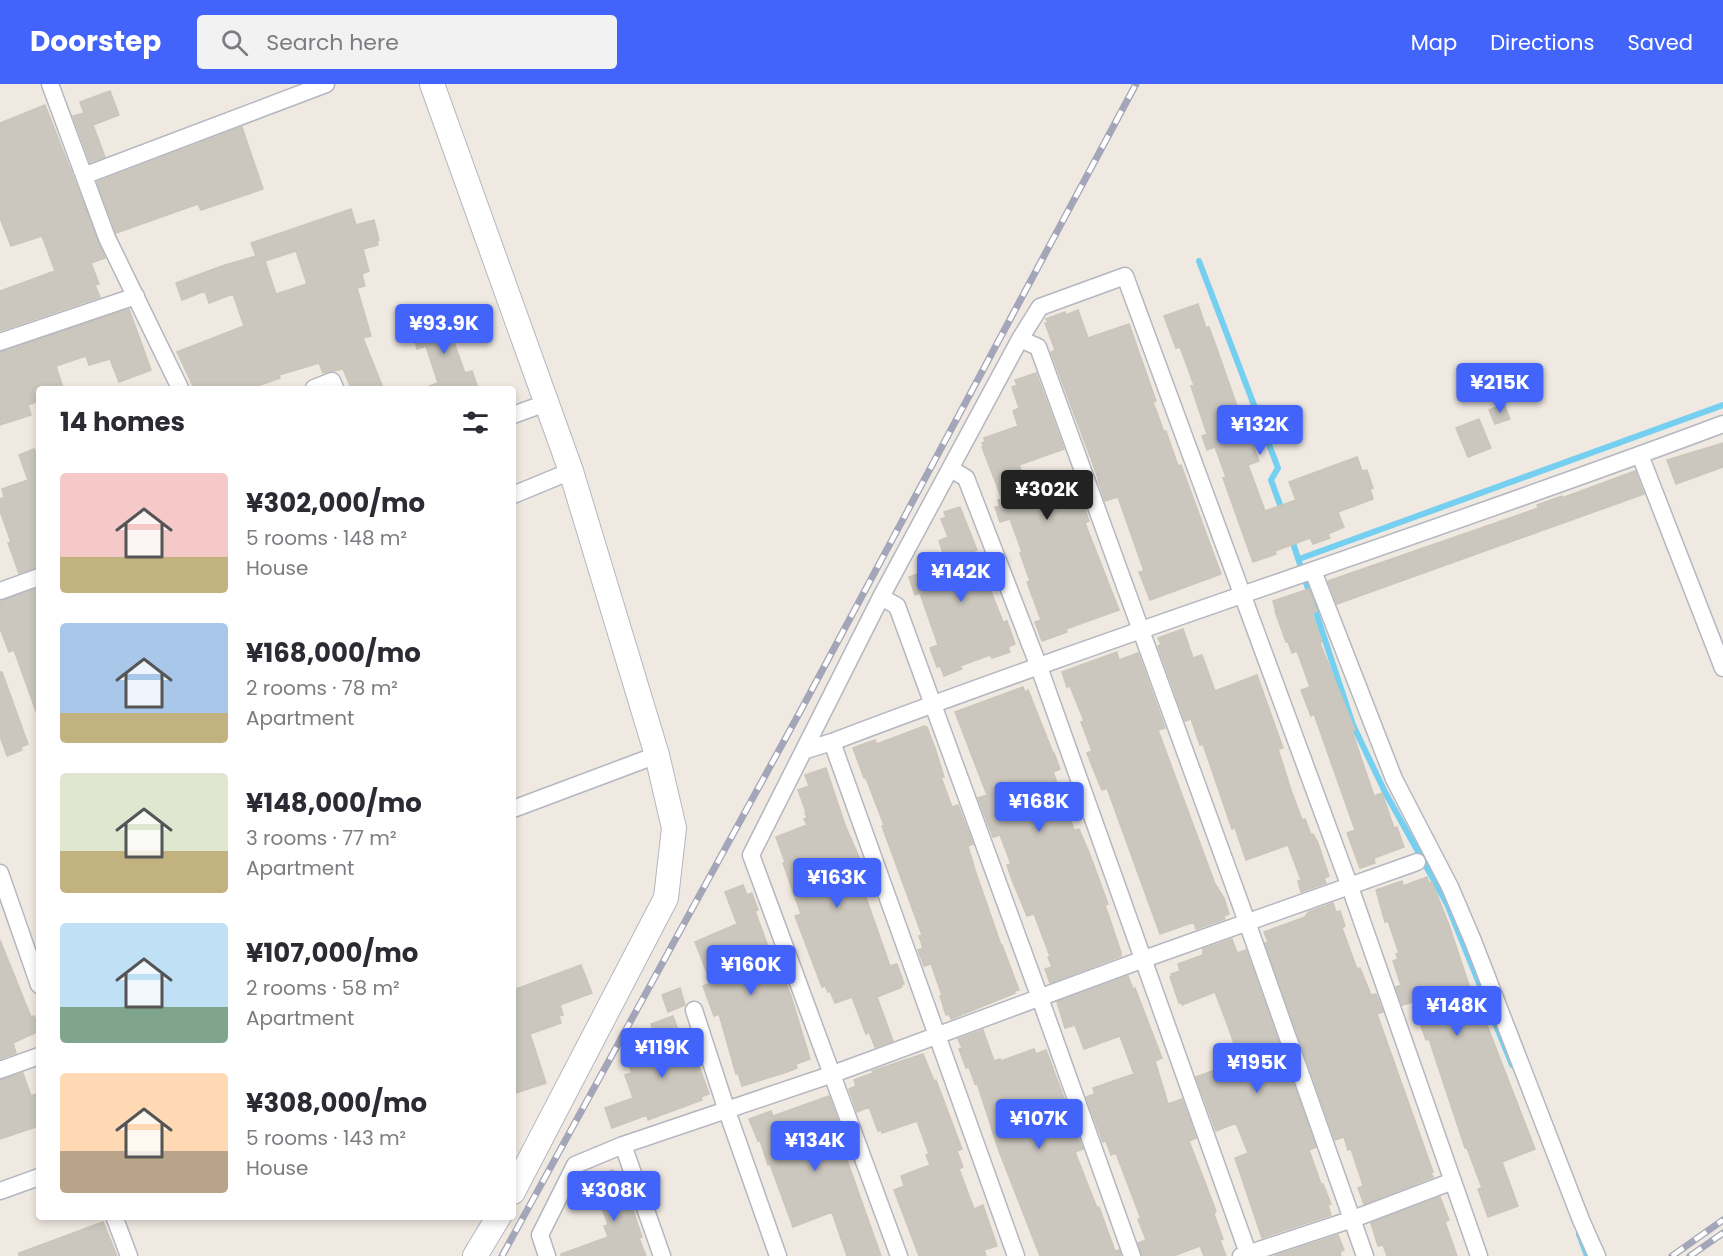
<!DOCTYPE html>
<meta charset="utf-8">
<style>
body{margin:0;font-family:Poppins,sans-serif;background:#f2f2f3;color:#2b2b33;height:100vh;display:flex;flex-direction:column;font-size:22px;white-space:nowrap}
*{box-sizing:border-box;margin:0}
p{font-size:20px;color:#7c7c81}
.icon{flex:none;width:33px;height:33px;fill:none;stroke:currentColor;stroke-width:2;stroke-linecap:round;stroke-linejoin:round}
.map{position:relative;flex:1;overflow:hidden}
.panel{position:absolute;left:36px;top:302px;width:480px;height:834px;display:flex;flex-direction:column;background:#fff;border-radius:6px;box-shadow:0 3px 9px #0003}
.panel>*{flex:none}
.price{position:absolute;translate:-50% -51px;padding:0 14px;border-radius:6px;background:#4264fb;color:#fff;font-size:20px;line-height:39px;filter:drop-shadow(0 2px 3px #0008)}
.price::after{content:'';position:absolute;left:50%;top:36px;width:18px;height:14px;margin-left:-9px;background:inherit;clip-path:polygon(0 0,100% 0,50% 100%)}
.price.selected{background:#222;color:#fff}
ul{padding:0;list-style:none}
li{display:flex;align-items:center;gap:18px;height:150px;padding:0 24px}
li span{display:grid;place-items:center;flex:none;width:168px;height:120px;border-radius:6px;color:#555}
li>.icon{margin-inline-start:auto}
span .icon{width:72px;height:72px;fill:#fffc;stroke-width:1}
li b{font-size:26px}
h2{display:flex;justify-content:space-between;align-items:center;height:72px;padding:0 24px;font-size:26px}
header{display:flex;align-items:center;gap:36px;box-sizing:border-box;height:84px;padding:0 30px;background:#4264fb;color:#fff}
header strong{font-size:28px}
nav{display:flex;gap:33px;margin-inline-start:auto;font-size:21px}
.search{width:420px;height:54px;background:#f2f2f3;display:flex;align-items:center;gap:15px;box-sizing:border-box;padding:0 21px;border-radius:6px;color:#7c7c81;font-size:22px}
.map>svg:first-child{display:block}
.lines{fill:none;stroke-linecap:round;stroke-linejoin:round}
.stream{stroke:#75cff0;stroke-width:6}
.building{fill:#cbc7bf;stroke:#cbc5ba;stroke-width:1.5;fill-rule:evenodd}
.street-casing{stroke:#b4b7c1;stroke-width:19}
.secondary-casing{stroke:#b4b7c1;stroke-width:26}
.street{stroke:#fff;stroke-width:16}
.secondary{stroke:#fff;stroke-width:24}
.rail-casing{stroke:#a3a6b8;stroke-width:7}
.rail{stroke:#fff;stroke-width:4.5;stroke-dasharray:14;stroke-linecap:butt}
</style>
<header>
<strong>Doorstep</strong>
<div class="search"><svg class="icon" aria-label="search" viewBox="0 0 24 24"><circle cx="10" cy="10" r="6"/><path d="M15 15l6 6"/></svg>Search here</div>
<nav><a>Map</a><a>Directions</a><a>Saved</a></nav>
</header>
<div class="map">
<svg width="1723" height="1172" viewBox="0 0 1723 1172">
<rect width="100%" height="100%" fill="#efe9e1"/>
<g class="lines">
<path class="stream" d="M1199,177L1278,384L1271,396L1283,429
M1291,453L1353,641L1385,708L1447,820L1512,981
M1299,475L1723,321
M1579,1150L1587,1172"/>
</g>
<path class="building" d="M110,7L119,31L93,41L105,73L90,78L73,32L84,29L80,18Z
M45,21L105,174L91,179L99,200L95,201L100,213L0,247V207L55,187L42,152L11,162L0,134V39Z
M242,43L263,105L201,126L198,120L116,149L97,98Z
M351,125L356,141L374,136L379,156L377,157L378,161L363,165L369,187L362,190L365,202L357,204L371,252L363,254L383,304H351L343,285L323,289L319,279L279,291L280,294L252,304H194L177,268L244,242L233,210L209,219L205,207L182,216L176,199L222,182L256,172L251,159ZM296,167L307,200L276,210L265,177Z
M1198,220L1206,244L1209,243L1217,265L1250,359H1252L1259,377L1248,381L1265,427L1296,416L1289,398L1357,373L1362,387L1367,386L1373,404L1370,405L1373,415L1338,428L1344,443L1328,450L1330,454L1313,460L1310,454L1275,467L1276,470L1253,478L1223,394L1226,393L1215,363L1207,366L1202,352L1207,350L1191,302L1194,301L1180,263L1176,264L1164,232Z
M129,225L151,286L119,298L110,275L89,281L86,272L56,282L63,304H39V317L28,321L31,331L0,341V268Z
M1078,226L1088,254L1129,240L1156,317L1153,318L1164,348L1166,347L1178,382L1181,381L1221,490L1150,516L1139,488L1144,487L1118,413L1105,417L1098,396H1099L1051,268L1055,266L1045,239L1048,238L1046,235L1065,228L1066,231Z
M453,233L459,251L452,253L465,289L472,287L478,304H429V302L438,299L426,262L417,265L412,245Z
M1036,289L1064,365L1019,381L1031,412L1063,402L1065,408L1078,404L1089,437L1085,439L1119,526L1066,545L1067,548L1042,557L1035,538L1041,536L1027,498L1030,497L1020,469L1022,468L1010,435L1000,438L995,423L1000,422L998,416L1002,415L982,363H984L982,359L985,358L984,354L1018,342L1013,327L1019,324L1012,303L1017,301L1015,296Z
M1504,320L1510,335L1495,340L1489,326Z
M1479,335L1491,364L1468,373L1456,344Z
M1723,359V383L1676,400L1667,376Z
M34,365L39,379V483L19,489L8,459L11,458L0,427V415L4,413L2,405L28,396L19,371Z
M1635,387L1644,410L1337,520L1328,497L1507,435L1538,424L1537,421L1562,412V414Z
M960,423L977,466L972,468L986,507L990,505L1003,538L1007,537L1015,560L1008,563L1010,568L992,574L990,571L960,582L962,585L944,592L940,582L937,583L930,564L938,561L920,509L915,511L909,493L947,480L939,457L948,453L941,435L946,433L944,428Z
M39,504V629L37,630L14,566L9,568L0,544V517Z
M1309,505L1317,527L1312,530L1322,558L1320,559L1355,646L1352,647L1374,712L1382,709L1394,744L1397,743L1404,763L1374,774L1375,779L1360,784L1347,749L1355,746L1314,630L1311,632L1301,606L1310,603L1297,567L1292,569L1288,558H1286L1275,527H1276L1273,517Z
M1183,545L1193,574L1202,571L1215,607L1257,591L1283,664L1278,665L1291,706L1302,736L1305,735L1311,751L1313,750L1318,759L1329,792L1324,794L1326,799L1301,808L1298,797L1301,796L1288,761L1246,776L1235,744L1232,745L1203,660L1200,661L1191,635L1185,637L1158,562L1161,560L1158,554Z
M1117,568L1119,576L1138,569L1165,644L1158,646L1215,800L1224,814L1229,830L1224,832L1225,835L1196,845L1194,838L1160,850L1107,704L1102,706L1094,687L1087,669L1092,667L1081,638L1084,637L1070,602L1067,603L1062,588Z
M0,588H2L28,660L21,663L22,666L7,672L0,652Z
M1023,603L1025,608L1028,606L1053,669H1054L1060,685L1053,688L1074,746L1079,745L1090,771L1108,820L1105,821L1121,868V872L1050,899L1045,885L1052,883L1048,873L1050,872L1034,830L1027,832L1012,796L1007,781L1011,780L1000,751L993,753L978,714L987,711L955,628Z
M924,642L927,643L935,664L944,693H941L952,723L958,721L973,760L968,762L975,786L1001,861H1002L1019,906L1014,907L1015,909L951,935L949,930L946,931L940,912L942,911L931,880L924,882L918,866L923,864L919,852L922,851L882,742L884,741L866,694H864L853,664L875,656L877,660Z
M826,684L845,741L862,780L855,782L890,882L897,880L904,900L901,901L902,903L877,913L893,957L875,963L869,948L866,950L852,913L835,919L830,907L828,908L825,902L822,903L795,832L801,830L783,779L785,778L776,753L807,741L804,735L807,734L805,728H806L798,706L809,702L805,691Z
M1427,793L1429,799L1432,798L1449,841L1475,919L1478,918L1535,1065L1502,1078L1518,1122L1488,1133L1478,1105L1482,1104L1467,1064H1465L1429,955L1426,956L1413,918L1402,921L1396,903L1401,901L1393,877L1398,875L1396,870L1399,869L1388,837L1385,838L1376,806L1402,797L1403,802Z
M743,801L747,811L752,809L758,826L755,827L773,876L776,881L778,880L791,912L810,975L796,980L797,984L787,988L742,1002L738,989L736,990L719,930L714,932L703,902L711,899L695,858L737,840L725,808Z
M1333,819L1336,828L1340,827L1345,842L1342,844L1357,885L1360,884L1371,911L1376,910L1383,928L1377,930L1433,1088L1431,1089L1433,1093L1364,1120L1358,1104L1363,1102L1362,1098L1351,1065L1348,1066L1344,1053L1335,1056L1265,859L1268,858L1264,848L1305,833L1308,828Z
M1232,855L1237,869L1246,866L1316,1063L1309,1066L1321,1100H1323L1331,1120L1328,1121L1331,1131L1262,1154L1235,1074L1248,1069L1236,1039L1216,1047L1196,993L1240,977L1229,945L1215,908L1182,921V919H1179L1170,893L1172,892L1171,890L1180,887L1178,880L1203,871V865Z
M0,856L31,933L34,932L39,944V947L13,959L16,969L0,975Z
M581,881L592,909L560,921L563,931L559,932L561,939L530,950L546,999L513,1010V906Z
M1128,892L1133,905L1135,904L1162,974L1155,977L1168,1020L1182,1015L1196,1054L1189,1057L1216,1127L1214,1130L1223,1155L1220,1156L1226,1172H1204L1200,1162L1173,1172H1142L1138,1159L1146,1156L1138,1135H1141L1116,1069L1111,1071L1106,1057L1103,1058L1086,1013L1095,1010L1093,1004L1134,990L1120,952L1084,965L1075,941L1065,944L1057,918Z
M680,904L685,921L668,928L662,911Z
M673,932L682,957L689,954L690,956L709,1010L701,1013L702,1016L648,1036L647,1031L612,1044L605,1024L633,1014L625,991L632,989L629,981L657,972L655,966L660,965L651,940Z
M983,946L994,977L1000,975L1001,977L1034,965L1036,970L1046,966L1083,1065L1075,1068L1097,1124L1099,1123L1115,1167L1119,1166L1121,1172H1040L999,1067L977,999L975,1000L969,983L966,984L959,965L962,964L958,955Z
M923,970L934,997L936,996L962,1065L957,1067L963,1083L959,1085L974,1125L983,1121L997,1162L984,1166L986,1172H919L894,1106L904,1102L901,1092L930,1081L926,1071L929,1070L917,1037L882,1049L881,1046L878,1047L869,1023L857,1028L849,1005L856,1002L854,996L873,989L872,987Z
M23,989L31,1012L39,1009V1042L0,1055V996Z
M829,1012L838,1037L834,1039L836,1045L881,1172H847L832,1128L793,1143L770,1080L768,1081L760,1056L758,1057L749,1035L771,1027L773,1032Z
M613,1086L617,1096L622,1094L642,1153L639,1154L646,1172H561V1170L608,1153L604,1142L608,1141L592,1094Z
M1440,1113L1449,1136L1445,1138L1457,1172H1387L1383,1161L1378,1162L1371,1139Z
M103,1138L117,1172H19V1169Z
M1338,1151L1344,1166L1340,1168L1341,1172H1274Z"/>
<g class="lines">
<defs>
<path id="street" d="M50,0L107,154L180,304
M86,91L326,0
M1020,255L1038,263L1247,838L1365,1172
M0,258L136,212
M314,304L332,297L335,304
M513,331L546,319
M1640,371L1723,584
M951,385L966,394L1039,583L1249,1172
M513,411L571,387
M1313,487L1394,695L1450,803L1473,857L1581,1136L1597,1172
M0,507L39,493
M881,513L897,522L1040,914L1132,1172
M832,658L1016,1172
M806,666L832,658C1127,546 1428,451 1723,340
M513,725L657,671
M0,789L39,901
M694,926L727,1027L778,1172
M0,986L39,972
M623,1061L662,1172
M0,1107L39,1093
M114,1132L129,1172
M547,1172L540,1151L575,1081L623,1061L833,990L1144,875L1417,778
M899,1172L751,771L881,513L1020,255L1040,223L1125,192L1350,803L1479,1172
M1241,1172L1353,1135L1453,1097"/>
<path id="secondary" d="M432,0L571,387L657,671L674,744L666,814L513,1108
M475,1172L499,1132"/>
</defs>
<use href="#street" class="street-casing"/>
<use href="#secondary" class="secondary-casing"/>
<use href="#street" class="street"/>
<use href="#secondary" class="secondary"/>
<defs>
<path id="rail" d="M502,1172L801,626L1136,0
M1672,1172L1723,1136
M1690,1172L1723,1149"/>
</defs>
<use href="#rail" class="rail-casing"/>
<use href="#rail" class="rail"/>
</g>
</svg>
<b class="price" style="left:444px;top:271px">¥93.9K</b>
<b class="price" style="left:1500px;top:330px">¥215K</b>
<b class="price" style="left:1260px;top:372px">¥132K</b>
<b class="price selected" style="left:1047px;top:437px">¥302K</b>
<b class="price" style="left:961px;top:519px">¥142K</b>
<b class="price" style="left:1039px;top:749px">¥168K</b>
<b class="price" style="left:837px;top:825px">¥163K</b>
<b class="price" style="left:751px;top:912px">¥160K</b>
<b class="price" style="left:1457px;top:953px">¥148K</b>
<b class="price" style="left:662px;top:995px">¥119K</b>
<b class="price" style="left:1257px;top:1010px">¥195K</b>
<b class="price" style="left:1039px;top:1066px">¥107K</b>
<b class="price" style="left:815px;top:1088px">¥134K</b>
<b class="price" style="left:614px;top:1138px">¥308K</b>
<section class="panel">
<h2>14 homes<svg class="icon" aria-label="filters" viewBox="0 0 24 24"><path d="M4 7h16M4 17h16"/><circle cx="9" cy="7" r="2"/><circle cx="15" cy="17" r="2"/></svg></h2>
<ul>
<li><span style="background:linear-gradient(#f6c9c9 70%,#c2b280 0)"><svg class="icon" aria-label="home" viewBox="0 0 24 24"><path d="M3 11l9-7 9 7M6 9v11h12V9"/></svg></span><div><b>¥302,000/mo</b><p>5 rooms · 148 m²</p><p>House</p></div></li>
<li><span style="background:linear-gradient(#a9c7e8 75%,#c2b280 0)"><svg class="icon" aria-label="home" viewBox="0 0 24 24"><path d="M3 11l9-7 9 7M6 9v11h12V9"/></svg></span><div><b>¥168,000/mo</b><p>2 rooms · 78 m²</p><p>Apartment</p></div></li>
<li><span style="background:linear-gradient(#dfe7d0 65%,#c2b280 0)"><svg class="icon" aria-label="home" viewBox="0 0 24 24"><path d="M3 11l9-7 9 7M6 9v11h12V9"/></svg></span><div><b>¥148,000/mo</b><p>3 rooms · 77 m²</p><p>Apartment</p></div></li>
<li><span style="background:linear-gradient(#bfe0f5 70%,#7fa58c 0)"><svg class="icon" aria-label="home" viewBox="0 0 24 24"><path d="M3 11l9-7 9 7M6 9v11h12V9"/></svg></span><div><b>¥107,000/mo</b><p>2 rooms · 58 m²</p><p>Apartment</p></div></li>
<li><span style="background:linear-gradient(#ffd9b3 65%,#b9a48a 0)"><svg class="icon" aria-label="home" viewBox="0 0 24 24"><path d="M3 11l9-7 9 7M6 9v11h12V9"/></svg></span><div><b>¥308,000/mo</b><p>5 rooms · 143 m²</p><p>House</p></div></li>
</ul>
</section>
</div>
